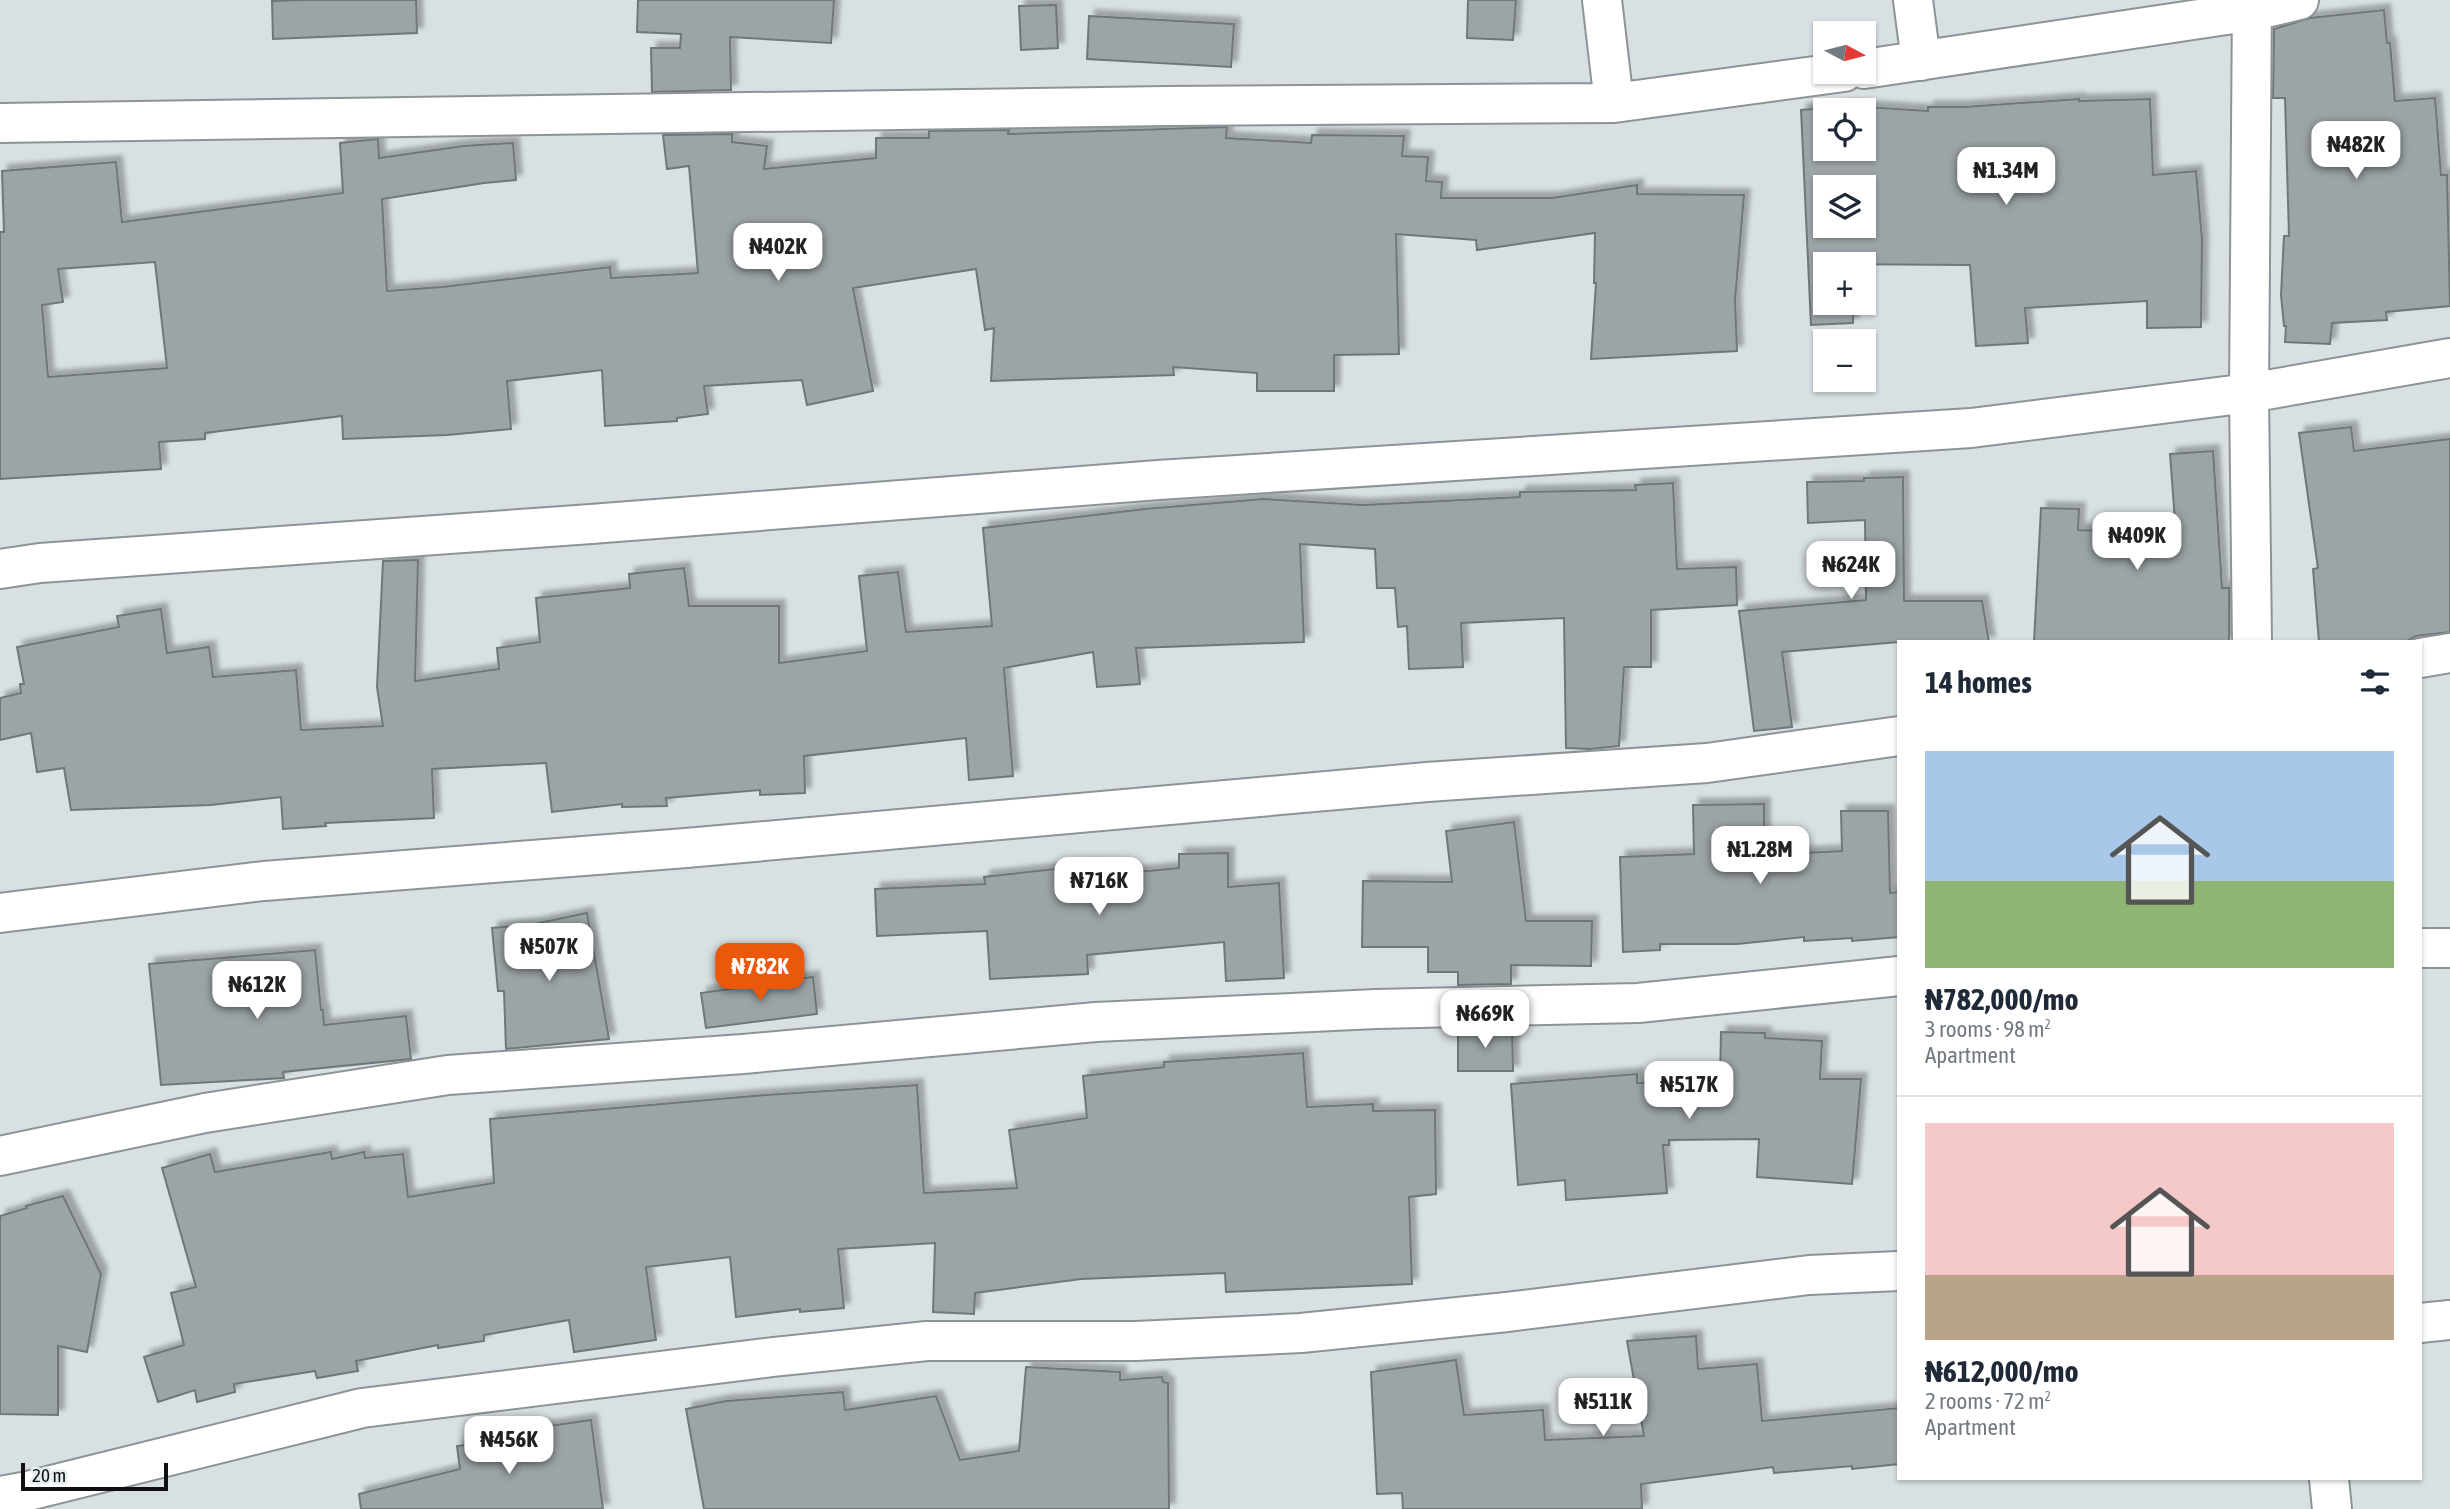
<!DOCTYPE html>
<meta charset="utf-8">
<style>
body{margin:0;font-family:"Asap Condensed",sans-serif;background:#f6f6f7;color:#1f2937;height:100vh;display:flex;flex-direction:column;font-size:26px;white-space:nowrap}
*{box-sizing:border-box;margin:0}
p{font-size:23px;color:#747a83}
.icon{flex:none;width:38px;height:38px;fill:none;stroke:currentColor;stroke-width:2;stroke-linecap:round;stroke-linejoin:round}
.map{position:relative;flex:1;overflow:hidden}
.sheet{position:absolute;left:1897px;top:640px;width:525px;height:840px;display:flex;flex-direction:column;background:#fff;border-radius:0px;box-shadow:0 2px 5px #0004}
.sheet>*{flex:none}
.needle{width:46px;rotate:97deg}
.fabs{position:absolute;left:1813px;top:21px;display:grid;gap:14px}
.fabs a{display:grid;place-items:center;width:63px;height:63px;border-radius:0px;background:#fff;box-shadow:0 2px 5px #0004;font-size:35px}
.scale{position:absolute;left:21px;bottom:18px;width:147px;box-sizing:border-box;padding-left:7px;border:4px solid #0e1011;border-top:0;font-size:19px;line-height:24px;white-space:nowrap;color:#0e1011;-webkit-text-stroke:5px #e5edf0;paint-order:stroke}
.price{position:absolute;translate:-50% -60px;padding:0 16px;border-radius:14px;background:#fff;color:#222;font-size:23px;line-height:46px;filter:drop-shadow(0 2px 4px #0008)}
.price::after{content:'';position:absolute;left:50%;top:42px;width:21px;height:16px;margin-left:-10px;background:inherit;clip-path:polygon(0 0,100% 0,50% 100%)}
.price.on{background:#ea580c;color:#fff}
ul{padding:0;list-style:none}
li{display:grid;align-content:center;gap:14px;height:371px;padding:0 28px}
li+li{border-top:2px solid #e0e1e3}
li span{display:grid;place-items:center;height:217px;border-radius:0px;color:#555}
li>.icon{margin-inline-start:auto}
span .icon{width:126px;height:126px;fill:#fffc;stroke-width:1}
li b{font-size:30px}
h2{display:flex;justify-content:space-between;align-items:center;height:84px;padding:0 28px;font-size:30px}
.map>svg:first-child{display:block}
.building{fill:#9ca4a7;stroke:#70777a;stroke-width:2;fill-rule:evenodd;filter:url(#shadow)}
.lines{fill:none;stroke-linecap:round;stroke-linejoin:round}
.minor-casing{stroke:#8c9497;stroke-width:42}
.minor{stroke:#fff;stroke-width:38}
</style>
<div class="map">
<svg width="2450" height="1509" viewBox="0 0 2450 1509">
<defs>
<filter id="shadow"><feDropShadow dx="6" dy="-6" stdDeviation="2" flood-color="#0004"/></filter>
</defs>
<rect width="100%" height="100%" fill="#d8e0e3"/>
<path class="building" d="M301,0H416L417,33L273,39L272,1Z
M638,0H834L831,43L730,37L731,90L652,92L651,48H680L681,34L637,32Z
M1468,0H1516L1513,40L1467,38Z
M1056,5L1058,48L1021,50L1019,6Z
M2384,10L2387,43H2390L2395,101L2435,98L2441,175H2447L2450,306L2386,312L2387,320L2332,323L2330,344L2285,342L2286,326H2284L2281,295L2284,236H2289L2285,98H2273L2274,29L2310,18Z
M1089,16L1234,24L1231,67L1087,59Z
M2079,99V101L2150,99L2153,175L2196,171L2202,239L2201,327L2147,328V301L2025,308L2028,343L1976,346L1970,265L1825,264V303H1853V323L1811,325L1801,110L1849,106L1928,111V107H1964ZM1825,110H1864V149H1825ZM1825,187H1864V226H1825Z
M1227,127L1226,138L1311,143L1312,135L1404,136L1402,156L1428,157L1426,181L1442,182L1441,198H1552L1637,185V194L1744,195L1735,300L1737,351L1591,359L1596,283H1594L1595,233L1477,250L1476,240L1396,234L1399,354L1334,355V391H1257V373L1173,367L1174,375L991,381L994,328L985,330L976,269L853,288L873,391L807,405L802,380L704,386L708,414L677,418V421L605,426L602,370L507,381L511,429L447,435L343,439L342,416L205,433V439L159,442L161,469L0,479V232H4L2,171L116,162L122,222L343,193L340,143L378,139L379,158L463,146L513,143L516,180L484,183L382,199L387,291L442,287L610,267L611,278L698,273L689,166L667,169L663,135L732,134V142L767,146L764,169L876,158V138H929V131L1009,130L1008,134ZM155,262L167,368L48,377L42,305L63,302L58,269Z
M2351,427L2354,451L2450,439V632L2416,636L2405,642H2319L2313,569L2318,568L2299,433Z
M2213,451L2222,588H2229V642H2034L2041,508L2079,509L2078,530L2176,534L2170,454Z
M1903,477L1904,601H1982L1989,642H1899L1782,652L1792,727L1754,731L1739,611L1866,600L1865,520L1808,523L1807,482L1864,481V478Z
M1673,483L1677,569L1736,567L1737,605L1651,610V667H1624L1619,746L1590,749L1566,748L1564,618L1461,623L1463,667L1409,669L1407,626L1398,627L1395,588H1377L1375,549L1300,544L1304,642L1136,648L1140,684L1097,687L1093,652L1004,668L1013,776L969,780L966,738L804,756L805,793L760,795V790L666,798L667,806L622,807V804L552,812L546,763L432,769L434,818L325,823L326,826L283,829L281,797L211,805L71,810L64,768L37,772L31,733L0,740V698L21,693L20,684H24L17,647L119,627L117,616L161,609L167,653L209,647L213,677L296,670L301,730L383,726L377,687L383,561L418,560L415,681L499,669L497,648L540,642L536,598L630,588L629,574L684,568L689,606H779V663L867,651L859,576L898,572L906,632L992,626L983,528L1145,509L1263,499L1363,505L1520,497V492L1636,490L1635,485Z
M1764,804V855L1842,851L1841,811H1888L1890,893L1899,892V937L1852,941V938L1804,941V937L1737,944H1660V950L1623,952L1620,857L1694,854L1693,805Z
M1514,822L1526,921H1592L1591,966L1511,965V984L1458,985V972H1428V947H1362L1363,881L1452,882L1446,831Z
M1228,853V887L1279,883L1284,978L1226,981L1224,942L1087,955L1088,974L990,979L987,931L877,936L875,889L985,884L984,877L1055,869L1095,867V876L1179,868V854Z
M587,913L609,1039L506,1049L504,991H498L492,928L534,924Z
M315,950L321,1010H323L324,1025L406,1016L411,1059L283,1072L284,1078L161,1085L149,964Z
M813,977L817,1014L706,1028L701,993Z
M1512,1028L1513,1071H1458V1029Z
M1721,1032L1765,1033V1038L1822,1041L1820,1079H1861L1852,1184L1757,1177L1759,1139L1669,1140V1145H1663L1667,1193L1566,1200L1565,1180L1518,1185L1511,1084L1637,1074V1083L1720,1081Z
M1303,1053L1307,1107L1373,1104V1111L1435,1110L1436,1194L1409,1197L1412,1284L1226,1292L1225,1273L1081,1279L975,1293L974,1314L933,1312L935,1243L838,1249L844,1308L800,1312V1309L736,1317L730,1257L646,1267L656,1340L574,1352L569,1320L484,1335V1341L438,1348V1345L356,1361L358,1371L317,1378L315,1371L234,1384L235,1392L197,1402L195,1390L158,1402L144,1357L184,1345L171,1293L196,1287L162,1168L210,1154L215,1172L331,1152L332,1159L364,1152L365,1158L403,1154L408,1197L494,1183L490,1119L766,1095L917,1085L924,1193L1017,1188L1009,1130L1087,1118L1083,1076L1164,1067V1062Z
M63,1196L101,1274L87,1352L58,1346V1415L0,1414V1216L27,1208L26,1206Z
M1696,1336L1698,1369L1757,1364L1762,1421L1899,1408V1464L1852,1469V1466L1774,1473L1773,1467L1641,1484L1642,1509H1403L1402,1493L1377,1494L1371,1372L1456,1360L1464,1415L1543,1410L1545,1440L1644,1436L1627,1341Z
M1026,1367L1120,1372V1380L1162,1377L1163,1382L1168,1383L1169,1509H704L686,1409L726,1401L843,1392L845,1410L936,1396L960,1460L1019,1451Z
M591,1420L603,1509H361L359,1494L460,1469L457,1446L536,1435L535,1428Z"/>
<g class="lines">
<defs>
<path id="minor" d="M1602,0L1614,103
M1913,0L1921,61
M2252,0L2249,393L2252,642
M1864,69L2253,11L2299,0
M0,123L1167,106L1614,103L1844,72
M0,569L40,563L591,524L1158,480L1971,428L2249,393L2450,358
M2420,658L2450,653
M0,913L264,881L686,848L1427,782L1707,763L1899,736
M2420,948H2450
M0,1156L205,1113L448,1075L743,1054L1096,1022L1376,1009L1638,1003L1899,976
M2420,1323L2450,1320
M2329,1479L2332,1509
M0,1496L28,1491L362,1408L773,1357L927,1341H1136L1301,1333L1507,1312L1809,1275L1899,1271"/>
</defs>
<use href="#minor" class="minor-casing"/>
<use href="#minor" class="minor"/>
</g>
</svg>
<div class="fabs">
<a><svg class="needle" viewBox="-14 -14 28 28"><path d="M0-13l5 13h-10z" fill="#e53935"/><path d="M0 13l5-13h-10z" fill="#747a83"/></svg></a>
<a><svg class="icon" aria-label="locate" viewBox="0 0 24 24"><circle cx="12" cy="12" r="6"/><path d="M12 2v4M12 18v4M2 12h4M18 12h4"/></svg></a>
<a><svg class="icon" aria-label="layers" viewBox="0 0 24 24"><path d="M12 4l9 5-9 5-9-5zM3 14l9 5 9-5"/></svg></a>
<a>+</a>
<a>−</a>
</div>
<div class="scale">20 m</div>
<b class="price" style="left:2356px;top:181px">₦482K</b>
<b class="price" style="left:2006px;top:207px">₦1.34M</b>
<b class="price" style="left:778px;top:283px">₦402K</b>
<b class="price" style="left:2137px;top:572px">₦409K</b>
<b class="price" style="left:1851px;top:601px">₦624K</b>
<b class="price" style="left:1760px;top:886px">₦1.28M</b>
<b class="price" style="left:1099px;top:917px">₦716K</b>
<b class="price" style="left:549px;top:983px">₦507K</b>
<b class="price on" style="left:760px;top:1003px">₦782K</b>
<b class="price" style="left:257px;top:1021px">₦612K</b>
<b class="price" style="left:1485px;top:1050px">₦669K</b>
<b class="price" style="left:1689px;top:1121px">₦517K</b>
<b class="price" style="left:1603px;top:1438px">₦511K</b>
<b class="price" style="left:509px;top:1476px">₦456K</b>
<section class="sheet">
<h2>14 homes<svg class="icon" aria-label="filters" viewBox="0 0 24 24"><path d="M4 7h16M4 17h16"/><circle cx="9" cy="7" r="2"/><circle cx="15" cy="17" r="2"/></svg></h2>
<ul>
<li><span style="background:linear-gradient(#a9c7e8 60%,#8fb573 0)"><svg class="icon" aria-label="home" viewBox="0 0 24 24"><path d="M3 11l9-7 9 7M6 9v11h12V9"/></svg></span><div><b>₦782,000/mo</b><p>3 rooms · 98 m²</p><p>Apartment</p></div></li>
<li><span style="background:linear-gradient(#f6c9c9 70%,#b9a48a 0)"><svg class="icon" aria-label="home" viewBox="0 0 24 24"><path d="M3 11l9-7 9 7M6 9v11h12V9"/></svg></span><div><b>₦612,000/mo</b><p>2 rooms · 72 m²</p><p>Apartment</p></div></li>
</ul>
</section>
</div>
